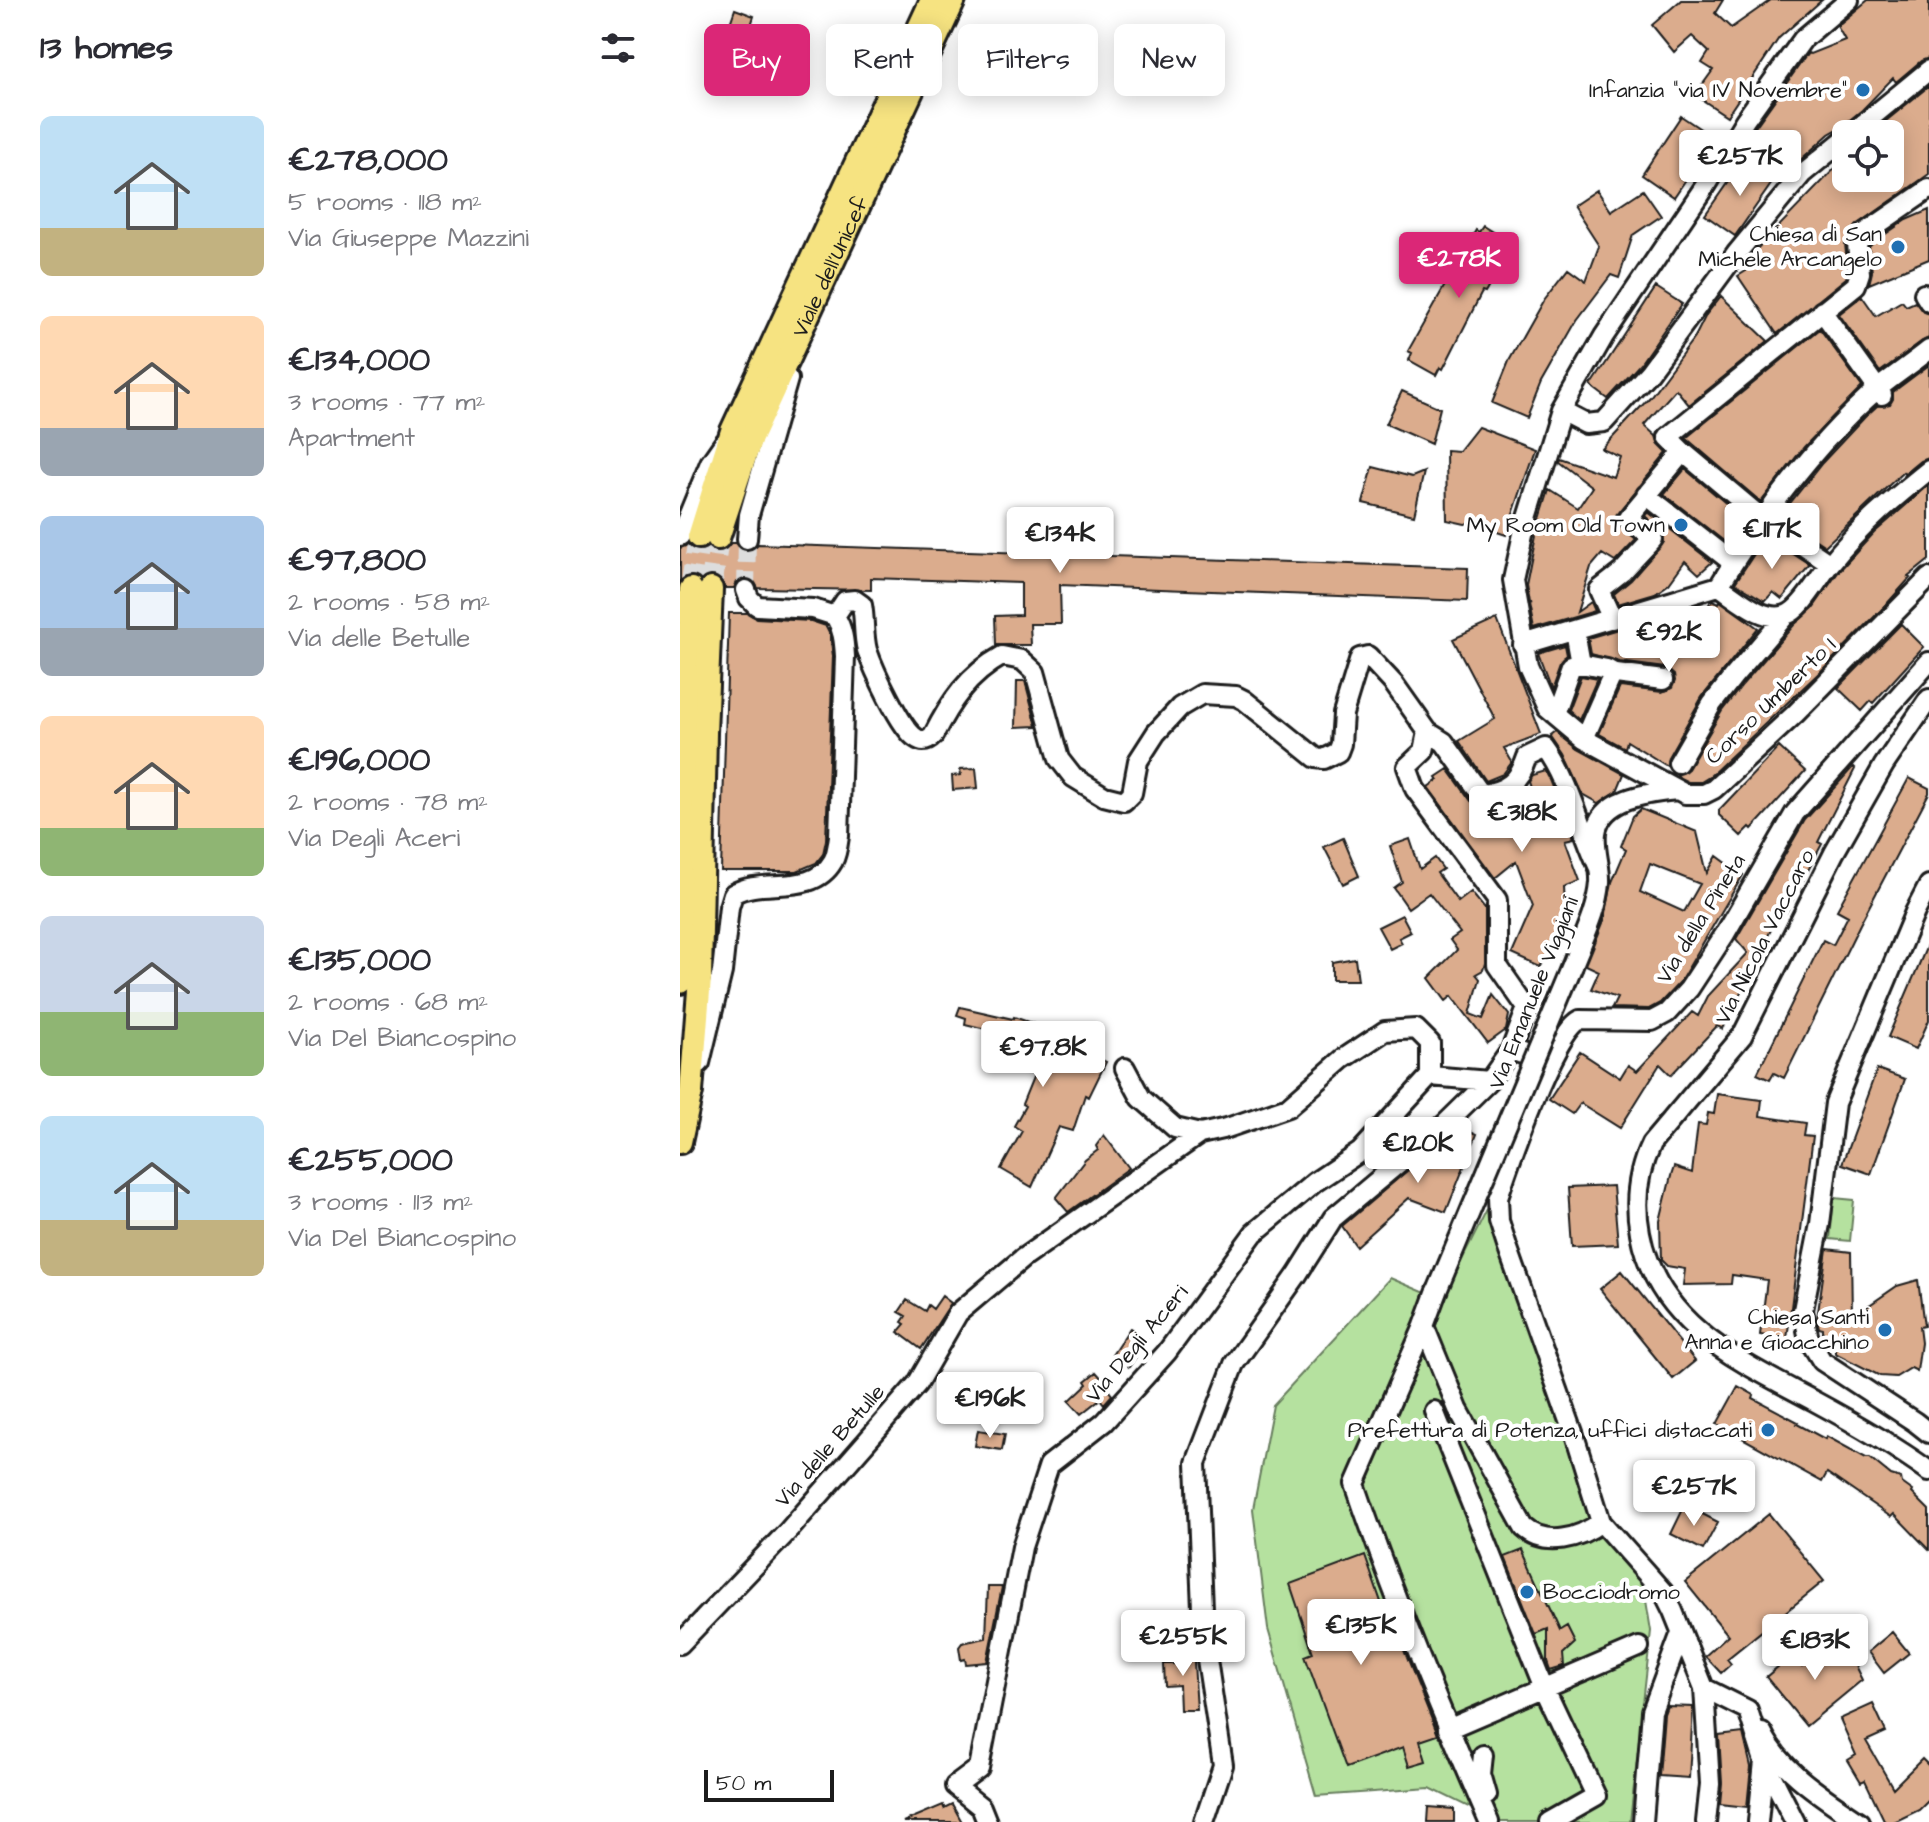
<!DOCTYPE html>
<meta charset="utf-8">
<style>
body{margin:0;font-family:"Architects Daughter",sans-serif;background:#f7f7f7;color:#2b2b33;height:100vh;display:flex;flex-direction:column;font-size:30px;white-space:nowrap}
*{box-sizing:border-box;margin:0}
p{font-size:26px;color:#7c7c81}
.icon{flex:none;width:44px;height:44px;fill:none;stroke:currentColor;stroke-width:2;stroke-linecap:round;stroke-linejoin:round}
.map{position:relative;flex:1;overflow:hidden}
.drawer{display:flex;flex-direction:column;background:#fff;width:680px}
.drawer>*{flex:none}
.banner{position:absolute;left:24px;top:24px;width:760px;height:72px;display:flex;gap:16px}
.controls{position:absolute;left:1152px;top:120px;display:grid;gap:16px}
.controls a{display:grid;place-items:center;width:72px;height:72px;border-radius:12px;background:#fff;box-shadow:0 4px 20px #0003;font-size:40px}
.scale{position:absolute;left:24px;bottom:20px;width:130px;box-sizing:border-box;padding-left:8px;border:4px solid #1c1c1c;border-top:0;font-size:22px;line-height:28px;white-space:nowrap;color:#1c1c1c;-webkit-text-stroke:6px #fff;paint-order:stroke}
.price{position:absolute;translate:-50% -68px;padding:0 18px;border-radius:8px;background:#fff;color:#222;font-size:26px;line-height:52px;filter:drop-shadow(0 2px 4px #0008)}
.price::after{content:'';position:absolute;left:50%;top:48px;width:24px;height:18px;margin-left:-12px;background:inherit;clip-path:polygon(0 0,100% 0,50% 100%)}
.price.on{background:#db2777;color:#fff}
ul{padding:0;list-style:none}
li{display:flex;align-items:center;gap:24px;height:200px;padding:0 40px}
li span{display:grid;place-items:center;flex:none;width:224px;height:160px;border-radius:12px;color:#555}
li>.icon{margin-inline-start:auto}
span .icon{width:96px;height:96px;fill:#fffc;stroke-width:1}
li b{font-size:34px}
h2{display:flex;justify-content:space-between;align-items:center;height:96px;padding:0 40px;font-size:34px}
.pill{padding:0 28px;border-radius:12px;background:#fff;box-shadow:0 4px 20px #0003;font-size:28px;line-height:72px}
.pill.on{background:#db2777;color:#fff}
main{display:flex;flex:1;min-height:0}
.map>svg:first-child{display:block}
.green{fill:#b5e19f;stroke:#687e5e;stroke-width:2}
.building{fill:#dbac8d;stroke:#1c1c1c;stroke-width:2;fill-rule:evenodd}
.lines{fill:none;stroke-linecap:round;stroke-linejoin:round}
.minor-tunnel{stroke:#ddd;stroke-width:18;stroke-dasharray:18 9;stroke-linecap:butt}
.major-tunnel{stroke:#ddd;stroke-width:22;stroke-dasharray:22 11;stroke-linecap:butt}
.minor-casing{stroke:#1c1c1c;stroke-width:24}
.major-casing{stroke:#1c1c1c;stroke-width:28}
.minor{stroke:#fff;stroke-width:18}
.major{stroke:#f6e381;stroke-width:22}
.minor-bridge-casing{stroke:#1c1c1c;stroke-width:24;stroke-linecap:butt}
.minor-bridge{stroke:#fff;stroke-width:18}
.poi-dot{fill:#1f6fb2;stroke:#fff;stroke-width:3}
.labels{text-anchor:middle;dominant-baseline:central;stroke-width:8;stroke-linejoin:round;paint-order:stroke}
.poi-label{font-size:22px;fill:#1c1c1c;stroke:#fff;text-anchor:end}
.street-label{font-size:22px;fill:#1c1c1c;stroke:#fff}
</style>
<main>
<section class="drawer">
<h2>13 homes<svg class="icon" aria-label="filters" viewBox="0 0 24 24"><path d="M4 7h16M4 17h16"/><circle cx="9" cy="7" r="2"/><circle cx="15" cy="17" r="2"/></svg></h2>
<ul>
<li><span style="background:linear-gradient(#bfe0f5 70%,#c2b280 0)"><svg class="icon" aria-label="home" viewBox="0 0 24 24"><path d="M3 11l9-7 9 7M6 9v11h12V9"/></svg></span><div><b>€278,000</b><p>5 rooms · 118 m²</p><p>Via Giuseppe Mazzini</p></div></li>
<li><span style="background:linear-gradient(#ffd9b3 70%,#9aa5b1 0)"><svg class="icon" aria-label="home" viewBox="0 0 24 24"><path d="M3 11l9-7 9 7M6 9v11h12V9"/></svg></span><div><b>€134,000</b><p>3 rooms · 77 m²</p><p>Apartment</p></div></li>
<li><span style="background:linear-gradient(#a9c7e8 70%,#9aa5b1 0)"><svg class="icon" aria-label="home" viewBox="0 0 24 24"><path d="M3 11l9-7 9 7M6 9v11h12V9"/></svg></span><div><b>€97,800</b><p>2 rooms · 58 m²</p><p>Via delle Betulle</p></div></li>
<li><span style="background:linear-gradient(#ffd9b3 70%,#8fb573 0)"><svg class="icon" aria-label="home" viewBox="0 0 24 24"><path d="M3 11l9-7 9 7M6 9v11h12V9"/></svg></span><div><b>€196,000</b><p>2 rooms · 78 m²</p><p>Via Degli Aceri</p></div></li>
<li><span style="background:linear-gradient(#c9d6e8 60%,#8fb573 0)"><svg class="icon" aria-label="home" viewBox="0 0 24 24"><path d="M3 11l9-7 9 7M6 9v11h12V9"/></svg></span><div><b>€135,000</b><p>2 rooms · 68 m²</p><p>Via Del Biancospino</p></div></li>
<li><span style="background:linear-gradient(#bfe0f5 65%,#c2b280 0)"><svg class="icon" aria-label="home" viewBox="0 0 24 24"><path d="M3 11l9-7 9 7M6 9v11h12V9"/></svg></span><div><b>€255,000</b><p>3 rooms · 113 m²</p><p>Via Del Biancospino</p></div></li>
</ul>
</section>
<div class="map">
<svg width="1249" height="1822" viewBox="0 0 1249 1822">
<rect width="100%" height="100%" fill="#fff"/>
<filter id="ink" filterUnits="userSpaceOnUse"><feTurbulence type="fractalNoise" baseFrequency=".0125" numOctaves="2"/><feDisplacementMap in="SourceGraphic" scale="16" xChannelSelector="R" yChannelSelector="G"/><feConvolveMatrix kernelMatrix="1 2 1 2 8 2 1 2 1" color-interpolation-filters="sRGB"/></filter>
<g filter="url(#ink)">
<path class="green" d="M1154,1198L1174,1200L1170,1241L1150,1239Z
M807,1210L882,1429L906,1511L963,1582L971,1631L950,1822H807L795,1810L750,1788L636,1796L588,1629L573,1509L593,1405L710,1278L762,1300Z"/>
<path class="building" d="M1001,0H1043L1035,13L1051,28L1091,0H1142L1099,38L1047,116L1015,95L1033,70L1022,63L1029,52L1012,36L994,52L972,25Z
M1188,0H1249V58L1241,61L1216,82L1213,78L1182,110L1161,127L1149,134L1117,163L1071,133L1128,53L1130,54L1165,40L1157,26Z
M55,9L74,16L63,50L43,44Z
M1249,86V174L1176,226L1165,244L1168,272L1166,278L1097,334L1058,276L1077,264L1070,256L1166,157V178H1210V134H1190Z
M1001,116L1034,138L994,197L962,175Z
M1064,159L1094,180L1055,236L1025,215Z
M917,190L931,211L963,190L981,216L953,235L939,278L931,275L897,320L861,383L847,418L812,403L829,361L864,299L888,268L906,281L919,246L893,206Z
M1249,210V259L1189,284L1192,272L1189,247L1194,242L1226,220Z
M803,226L830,243L826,250L829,252L805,293L802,292L763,369L760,367L756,375L729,360L732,353L728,351L796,230L799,232Z
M976,287L1002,304L960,364L928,399L911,386Z
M1041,296L1088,341L1009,405L996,389L964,425L976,436L979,445L987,453L936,515L940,527L956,540L935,562L922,554L911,567L897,612L911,602L915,611L854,629L849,604L851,603H849L846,585L856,535L870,490L898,508L912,487L878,461L879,458L933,477L940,457L922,449L970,397L1016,335L1026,315Z
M1182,296L1196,316L1222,301L1226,306L1235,302L1243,312L1249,314V338L1242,341L1200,372L1159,314Z
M1140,329L1182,387L1124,447L1081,502L1006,438Z
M1249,365V458L1241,461L1225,474L1223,472L1145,546L1100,516L1142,463L1185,417L1197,406L1210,404L1213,399V392Z
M722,391L760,408L751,444L706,424Z
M798,427L855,449L826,535L790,523L785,524L767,520L766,450L779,451Z
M693,467L732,477L744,472L734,515L683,503Z
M1005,469L1067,521L1050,546L984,494Z
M1249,485V560L1228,577L1230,578L1204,607L1141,671L1029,777L1021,782H1008L1000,778L997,775L1008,769L1042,711L1062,685L1114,625L1133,608L1159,571L1194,533Z
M968,512L1032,562L1019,574L1005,561L989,583L975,593L938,604L934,594L951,580L984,542L981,530L965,516Z
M1086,536L1130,565L1102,599L1093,592L1085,601L1055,583Z
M51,543H56L60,548L67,551L73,549L78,544L788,568L787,601L380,585L381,624H350L351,645H316L315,616L341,615V583L191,578V590L78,588L74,581L67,578L57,582L54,588H45L39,578L32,575L21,580L11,575L0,581V548L8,545L16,550L28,548L40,552Z
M1033,600L1039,603L1040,601L1078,628L1022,697L988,757L987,766L947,741L945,748L919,734L940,687L982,692L992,688L995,681L994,675L985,668L940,662L911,654L908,638L978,617L1016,623Z
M49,613H67L76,618L131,621L146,626L150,634L153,656L146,840L143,854L136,863L117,871H41Z
M817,619L861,734L824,748L832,762L823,774L806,781L779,741L815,719L773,639Z
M1221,624L1244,647L1193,703L1191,701L1182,711L1158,688Z
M885,645L887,655L880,662L871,687L858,653Z
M901,676L917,679L899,720L888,710Z
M337,681H345L357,726L336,727Z
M877,732L898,749L944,774L937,791L919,803L903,794L885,755L872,736Z
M1099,747L1125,771L1072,829L1070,827L1061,836L1039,815V810Z
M1173,767L1175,769L1138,842L1142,844L1106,912L1101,909L1043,1029L1037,1026L991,1075L980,1064L940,1128L900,1103L892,1114L869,1099L900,1052L940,1078L948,1065L957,1071L1012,1012L1018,1016L1028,996L1068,953L1056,939L1125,820Z
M296,768L298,788L273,790L272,776L281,775L280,769Z
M768,769L791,801L801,806L815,824L853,812L849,798L853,796L848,781L852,775L866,771L871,780L894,838L885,840L900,881L884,887L885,908L875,936L878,937L861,967L832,954L853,906L836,861L815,878L748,787L758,780L756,777Z
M1229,778L1249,788V793L1180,924L1104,1078L1094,1073L1090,1080L1077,1074L1143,940L1153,945L1168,916L1157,910Z
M961,809L1017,832L1027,873L1037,856L1063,875L1000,982L980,1003L969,1009L932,1008L937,998L911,989L919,971L906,965L925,918L932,882L946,849L941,846L953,816ZM970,864L1020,884L1004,912L960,892Z
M663,838L679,876L663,884L644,847Z
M730,839L740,869L755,858L763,869L757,873L778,902L791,892L805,909V963L803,970L796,974L800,979L790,1014L803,1019L813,995L829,1015L826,1030L808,1043L772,996L766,1001L749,978L777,950L770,940L780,933L749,893L728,908L714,888L722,882L710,846Z
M722,915L731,932L719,938L722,943L710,949L698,927Z
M1249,941V1020L1236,1049L1208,1037Z
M675,958L678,980H652V962Z
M280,1007L333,1019L334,1017L366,1028L365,1031L426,1062L409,1097L405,1095L393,1131L379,1127L352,1187L321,1169L342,1131L334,1126L345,1106L342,1104L358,1065L338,1054L340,1046L334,1043L336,1037L307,1026L306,1029L285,1024L286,1018L277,1015Z
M1197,1069L1225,1079L1191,1174L1162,1164Z
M1037,1094L1082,1100L1080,1116L1126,1123L1124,1135L1133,1136L1107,1339L1080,1335L1087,1280L1052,1275L1051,1284L1003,1285L1005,1269L987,1266L981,1260L980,1221L991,1176L994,1167L1012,1173L1018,1124L1026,1125L1028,1113L1034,1114Z
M780,1126L797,1134L766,1212L729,1198L676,1246L662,1226Z
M424,1135L449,1168L388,1212L376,1198L405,1160L418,1150L416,1146Z
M933,1186L938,1244L892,1246L888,1188Z
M1147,1249L1171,1252L1172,1317L1217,1286L1238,1280L1244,1326L1239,1327L1241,1343L1237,1371L1231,1368L1216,1377L1200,1376L1155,1353V1348L1149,1347V1337H1143V1329L1139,1328L1137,1319Z
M942,1271L1015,1361L993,1379L920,1289Z
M262,1296L271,1303L241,1349L218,1332L225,1324L222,1322L226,1316L219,1312L227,1300L245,1311L248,1305L253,1309Z
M450,1328L467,1340L449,1367L432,1355Z
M416,1372L425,1382L423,1383L432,1395L424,1404L420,1399L401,1414L389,1401L407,1384L405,1381Z
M1058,1386L1074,1395L1073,1398L1118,1422L1117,1424L1145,1439L1146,1436L1186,1458H1190L1211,1475L1221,1478L1222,1483L1233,1491L1232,1493L1249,1510V1550L1214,1514L1211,1517L1147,1473L1142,1482L1037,1424Z
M298,1430L325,1434L322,1450L295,1446Z
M1005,1505L1038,1522L1023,1550L991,1534Z
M1089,1514L1144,1581L1047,1659L1051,1664L1041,1673L1025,1656L1048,1635L1005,1582Z
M843,1550L880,1631L887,1627L895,1643L883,1654L884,1666L871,1670L868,1661V1629L856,1634L825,1557Z
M685,1556L709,1625L713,1623L758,1735L740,1741L746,1761L729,1766L723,1747L666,1768L625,1656L633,1653L610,1584Z
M308,1587H322L307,1662L286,1664L285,1659L281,1660L279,1647L282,1643L306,1638Z
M1212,1632L1229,1653L1204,1673L1188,1652Z
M1147,1646L1155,1656L1166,1647L1182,1680L1126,1726L1086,1677L1113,1654L1122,1666Z
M513,1647L517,1710H500L499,1685L485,1686L484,1664H498V1649Z
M1193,1704L1206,1732L1186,1741L1213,1788L1242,1759L1249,1766V1800L1239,1810L1214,1822H1205L1185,1780L1181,1782L1168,1760L1176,1755L1160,1719Z
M987,1706L1013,1707L1009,1778L979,1776L984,1714Z
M1063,1733L1071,1767L1067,1807L1040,1804L1042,1783L1039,1736Z
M272,1804L282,1822H223L263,1805L264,1808Z
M749,1807L774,1809V1822H748Z"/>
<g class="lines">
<path class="minor-tunnel" d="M66,590L67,539"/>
<path class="major-tunnel" d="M11,589L19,537
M31,589L38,538"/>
<defs>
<path id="minor" d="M1169,0L1123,39L1065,120L1025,186L924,336L881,411L843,534L833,580L848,666L867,708L904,739L1005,794H1024L1034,789L1115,714L1249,578
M1171,134L1249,70
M1244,294L1249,302
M1142,311L1202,395
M881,411L906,424L924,422L969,372L1056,254L1122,174L1166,138
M1003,452L1083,519L1150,564
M966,495L1053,563
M0,536L30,463L44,443
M67,539L69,515L108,379
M1039,586C1056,597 1084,623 1106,615C1122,610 1139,577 1150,564C1179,527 1213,499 1249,470
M155,616L165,601L175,600L182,605C185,620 183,635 187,650C193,668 221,729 236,738C243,743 248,741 253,736C270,702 288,675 322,656L342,660L355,672L379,759L393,777L424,796L444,801L452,793L458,761L476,733L500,707L522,694L556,696L564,700L636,758L644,759L658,752L661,744L663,714L680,658L688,656L714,684L748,732L764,742L801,794C827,791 839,781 847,757L866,748C890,780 901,830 919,868
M932,619L919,590L942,572L973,539L948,518L1003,452L988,437L1176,285L1180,273L1177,244L1185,233L1249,189
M895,631L901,664L927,669L936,674L983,680
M843,645L1039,586C1083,514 1136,442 1200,387C1216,374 1233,363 1249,350
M1249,699L1204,765L1154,853L1062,1036L971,1144C957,1173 954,1201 960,1233C977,1325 1059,1361 1134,1401C1173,1422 1212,1444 1249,1471
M874,714L891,666L901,664
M748,732L744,751L727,767L735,789L817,900V965L847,1008L831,1050L867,1063
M904,739L933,673
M998,763L1032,704L1053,677L1106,615
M1249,885L1235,912L1155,1103L1140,1224L1123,1310L1129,1340L1142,1361L1235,1422L1249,1433
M893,965C903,939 918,910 920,883C921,866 914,850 916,833C921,797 970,793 998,790
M20,1063L42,972L49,907L53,894C82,876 132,898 153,861C157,854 158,843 159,836L165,656C164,641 163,629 155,616L133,609L77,606L69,598L66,590
M445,1068L461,1098L495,1128L520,1134L547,1128L608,1107L663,1059L705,1031L736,1029L750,1043V1076
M750,1076L809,1081L831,1050
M757,1291L744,1326L778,1409L844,1528C866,1548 900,1538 921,1522
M744,1326L675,1484C714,1599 761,1711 809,1822
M754,1411L865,1688L916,1796L870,1822
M0,1644L109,1530L237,1384L278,1313L343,1258L520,1134
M1024,1688L1030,1784L1026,1822
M768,1729L959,1647
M1082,1732C1100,1771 1145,1798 1180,1822
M803,1755L801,1774L807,1795
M307,1822L301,1807L275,1786L299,1768L342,1547L369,1465L424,1422L487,1352L574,1233L635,1182L680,1152L750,1076
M524,1822L543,1765L523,1633L516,1463L554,1364L617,1275L653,1218L764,1125L809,1081
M963,1822L972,1711L1001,1633
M1078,1822L1084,1761
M1115,1822L1084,1761L1068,1710L1024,1688L993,1611L984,1593L921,1522L894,1435L827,1246L819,1221L818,1197C829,1164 873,1033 900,1020L972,1021L987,1013L1009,989L1045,934L1115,813L1249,662"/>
<g id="major">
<path d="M19,537L52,431L252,0"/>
<path id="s1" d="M38,538L71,438L274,0"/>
<path d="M0,982L11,589"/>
<path d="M0,1142L11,1092L20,978L25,733L31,589"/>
</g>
</defs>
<use href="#minor" class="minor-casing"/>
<use href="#major" class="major-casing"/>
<use href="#minor" class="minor"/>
<use href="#major" class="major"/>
<defs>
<path id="minor-bridge" d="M757,1291L893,965"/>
</defs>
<use href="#minor-bridge" class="minor-bridge-casing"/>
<use href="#minor-bridge" class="minor-bridge"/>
</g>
</g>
<g class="poi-dot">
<circle cx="1183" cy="90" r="8"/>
<circle cx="1218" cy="247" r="8"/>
<circle cx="1001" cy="525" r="8"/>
<circle cx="1205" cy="1330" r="8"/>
<circle cx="1088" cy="1430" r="8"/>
<circle cx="847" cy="1592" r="8"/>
</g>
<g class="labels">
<g class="poi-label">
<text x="1167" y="90">Infanzia "via IV Novembre"</text>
<text x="1202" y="234">Chiesa di San<tspan x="1202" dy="25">Michele Arcangelo</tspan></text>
<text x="985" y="525">My Room Old Town</text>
<text x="1189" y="1317">Chiesa Santi<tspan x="1189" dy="25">Anna e Gioacchino</tspan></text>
<text x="1072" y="1430">Prefettura di Potenza, uffici distaccati</text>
<text x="863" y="1592" text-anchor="start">Bocciodromo</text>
</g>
<g class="street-label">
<text stroke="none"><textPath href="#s1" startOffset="294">Viale dell'Unicef</textPath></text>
<text transform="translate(1091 701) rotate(-44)">Corso Umberto I</text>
<text transform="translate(1021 919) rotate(-58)">Via della Pineta</text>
<text transform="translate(1085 937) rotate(-63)">Via Nicola Vaccaro</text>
<text transform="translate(854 993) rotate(-68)">Via Emanuele Viggiani</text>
<text transform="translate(457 1344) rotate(-50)">Via Degli Aceri</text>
<text transform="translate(150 1446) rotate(-49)">Via delle Betulle</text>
</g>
</g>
</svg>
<div class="controls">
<a><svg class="icon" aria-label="locate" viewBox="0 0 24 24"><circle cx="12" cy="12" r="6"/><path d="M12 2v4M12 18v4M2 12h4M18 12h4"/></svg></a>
</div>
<div class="scale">50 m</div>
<b class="price" style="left:1060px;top:198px">€257K</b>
<b class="price on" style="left:779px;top:300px">€278K</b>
<b class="price" style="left:1092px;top:571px">€117K</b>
<b class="price" style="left:380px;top:575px">€134K</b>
<b class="price" style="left:989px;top:674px">€92K</b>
<b class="price" style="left:842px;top:854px">€318K</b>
<b class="price" style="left:363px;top:1089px">€97.8K</b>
<b class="price" style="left:738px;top:1185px">€120K</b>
<b class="price" style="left:310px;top:1440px">€196K</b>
<b class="price" style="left:1014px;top:1528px">€257K</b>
<b class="price" style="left:681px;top:1667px">€135K</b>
<b class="price" style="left:503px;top:1678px">€255K</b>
<b class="price" style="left:1135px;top:1682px">€183K</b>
<div class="banner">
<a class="pill on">Buy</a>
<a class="pill">Rent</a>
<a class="pill">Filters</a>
<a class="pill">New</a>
</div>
</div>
</main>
